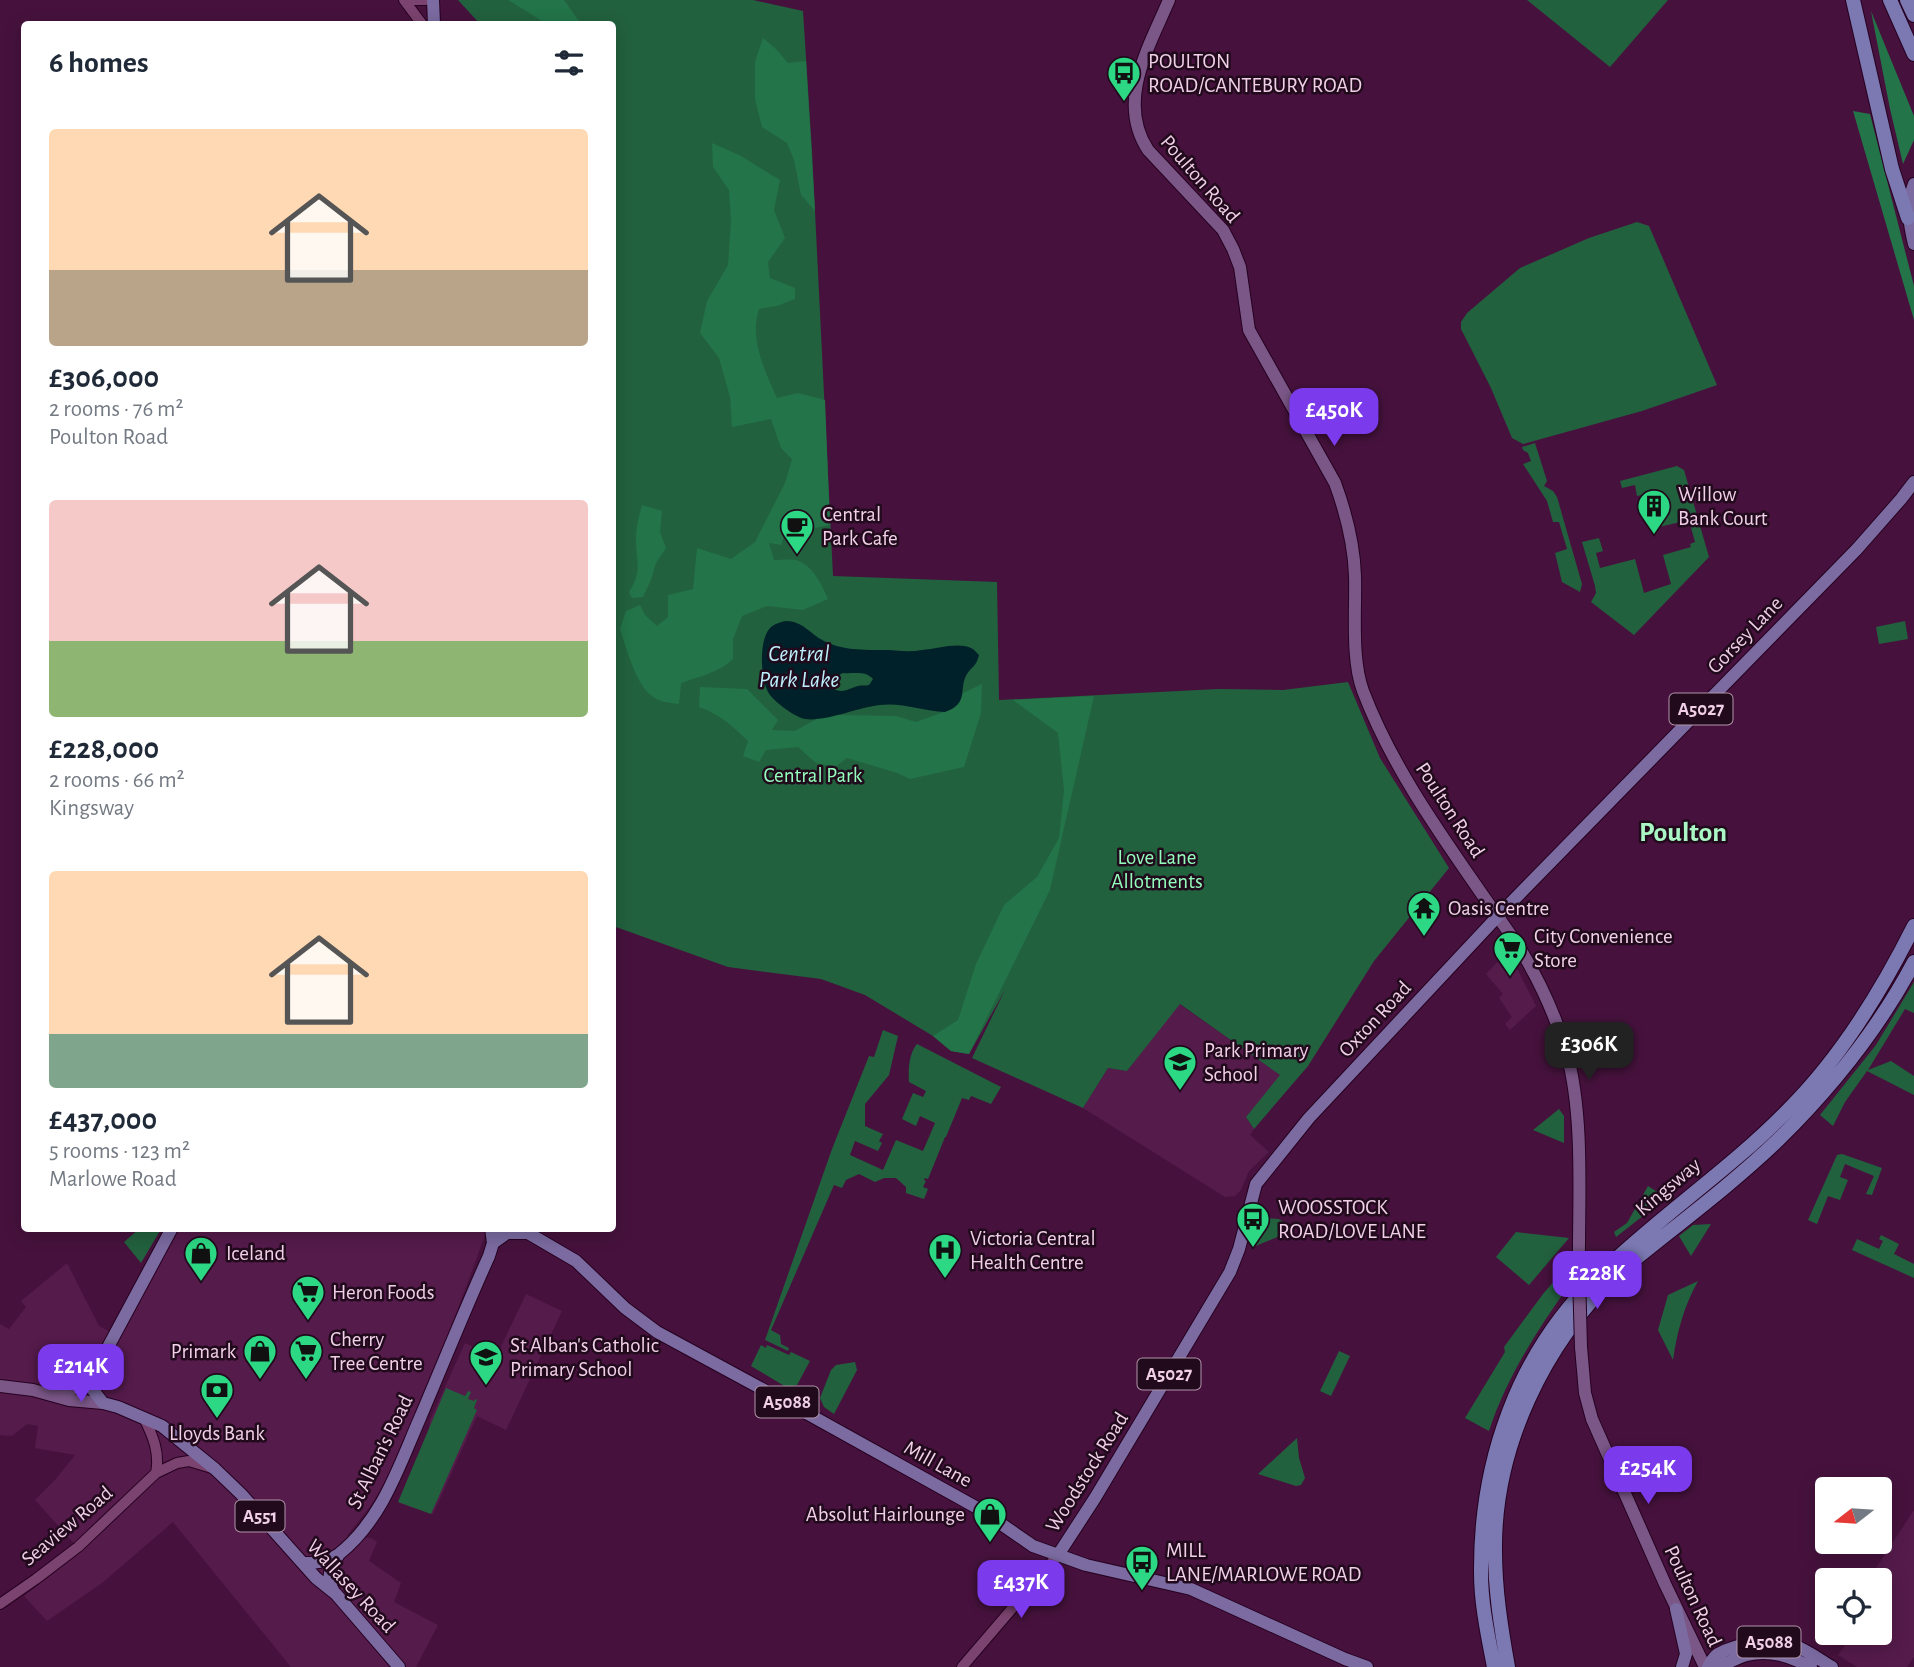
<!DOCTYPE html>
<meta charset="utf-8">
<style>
body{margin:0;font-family:"Alegreya Sans",sans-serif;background:#f6f6f7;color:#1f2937;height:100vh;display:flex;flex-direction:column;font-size:26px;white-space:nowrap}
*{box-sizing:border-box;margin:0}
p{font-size:23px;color:#747a83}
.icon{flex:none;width:38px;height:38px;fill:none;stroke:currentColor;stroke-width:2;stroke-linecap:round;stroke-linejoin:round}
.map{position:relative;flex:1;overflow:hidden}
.drawer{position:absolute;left:21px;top:21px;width:595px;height:1211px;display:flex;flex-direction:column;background:#fff;border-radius:7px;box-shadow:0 4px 18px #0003}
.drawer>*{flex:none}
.needle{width:46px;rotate:253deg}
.fabs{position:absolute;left:1815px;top:1477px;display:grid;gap:14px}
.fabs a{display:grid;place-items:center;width:77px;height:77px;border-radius:7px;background:#fff;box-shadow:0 4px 18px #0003;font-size:35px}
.price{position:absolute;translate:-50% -60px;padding:0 16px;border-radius:14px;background:#7c3aed;color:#fff;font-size:23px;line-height:46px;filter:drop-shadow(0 2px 4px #0008)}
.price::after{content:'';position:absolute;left:50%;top:42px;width:21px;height:16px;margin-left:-10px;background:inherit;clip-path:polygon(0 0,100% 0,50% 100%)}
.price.active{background:#222;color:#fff}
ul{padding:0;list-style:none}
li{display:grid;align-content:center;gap:14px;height:371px;padding:0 28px}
li span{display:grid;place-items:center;height:217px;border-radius:7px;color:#555}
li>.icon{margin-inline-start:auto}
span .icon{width:126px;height:126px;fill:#fffc;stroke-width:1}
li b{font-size:30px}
h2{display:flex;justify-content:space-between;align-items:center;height:84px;padding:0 28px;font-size:30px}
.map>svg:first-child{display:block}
.built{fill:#551b4b}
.green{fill:#22613e}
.forest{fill:#237448}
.water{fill:#002129;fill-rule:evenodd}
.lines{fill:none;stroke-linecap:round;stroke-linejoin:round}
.tertiary-casing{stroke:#260120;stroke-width:12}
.secondary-casing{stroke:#260120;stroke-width:14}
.primary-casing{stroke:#260120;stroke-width:14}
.trunk-casing{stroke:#260120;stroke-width:16}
.tertiary{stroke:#7b436f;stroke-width:10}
.secondary{stroke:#7b5788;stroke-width:12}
.primary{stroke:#7b6ba1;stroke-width:12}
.trunk{stroke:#7b78b2;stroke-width:14}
.secondary-bridge-casing{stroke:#260120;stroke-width:14;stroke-linecap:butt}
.secondary-bridge{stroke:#7b5788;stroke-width:12}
.labels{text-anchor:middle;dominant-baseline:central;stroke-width:5;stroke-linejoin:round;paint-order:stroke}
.shield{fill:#200a1c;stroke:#b294aa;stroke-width:2}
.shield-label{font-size:19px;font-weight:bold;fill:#f0cfe7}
.poi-label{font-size:21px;fill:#f0cfe7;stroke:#200a1c;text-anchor:start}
.street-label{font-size:21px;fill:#f0cfe7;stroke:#200a1c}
.park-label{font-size:21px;fill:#93fdbc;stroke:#200a1c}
.water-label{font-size:23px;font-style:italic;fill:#bceefb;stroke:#200a1c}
.district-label{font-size:28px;font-weight:bold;fill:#abf6c5;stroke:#200a1c}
</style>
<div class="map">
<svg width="1914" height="1667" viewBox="0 0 1914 1667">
<rect width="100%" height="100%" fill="#46123d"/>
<path class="built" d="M1508,951L1536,1006L1510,1030L1505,1024L1512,1017L1499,998L1503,994L1486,974Z
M1179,1004L1281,1075L1246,1117L1254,1129L1250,1135L1269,1152L1249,1171L1241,1190L1235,1196L1225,1197L1083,1108L1108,1068L1127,1071Z
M179,1229L487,1230L447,1338L390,1474L371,1505L347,1536L371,1538L377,1542L369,1561L401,1583L394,1602L438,1625L416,1667H291L173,1522L102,1583L47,1621L24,1596L81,1551L35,1500L55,1480L75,1455L35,1448L38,1426L27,1424L12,1436L0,1435V1324L9,1329L26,1307L21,1301L67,1263L99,1326L119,1337Z
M526,1294L562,1311L506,1430L477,1416L433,1514L399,1503L428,1439L430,1420L465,1343L496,1357Z
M1914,1510V1657L1907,1667H1857L1838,1655L1854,1633H1880V1580H1868Z"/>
<path class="green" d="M458,0H753L803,11L812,151L833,576L997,582L999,700L1218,689L1283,690L1348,682L1380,758L1449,868L1374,961L1308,1066L1254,1129L1246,1117L1280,1075L1180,1004L1127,1071L1108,1068L1083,1108L972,1058L1005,990L969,1054L951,1051L933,1036L865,995L821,979L728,967L613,926L612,24H480Z
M1527,0H1668L1610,67Z
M1637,222L1649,226L1717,385L1642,411L1523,444L1512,438L1491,388L1461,329V322L1467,313L1520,268L1589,238Z
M1535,443L1547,481L1544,486L1553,491L1557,497L1582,584L1580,592L1562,582L1555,553L1567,549L1559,522H1553L1547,501L1523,464L1531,461L1528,453L1523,450L1522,447Z
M1677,466L1684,470L1709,557L1634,635L1591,602L1596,593L1595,586L1582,542L1599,538L1603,551L1596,553L1600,568L1635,559L1644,593L1671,584L1663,555L1691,547L1690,544L1695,542L1689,520L1659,527L1650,493L1637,496L1635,485L1622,488L1620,481Z
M1905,621L1908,639L1879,644L1876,627Z
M1914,982V1013L1905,1009L1868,1070L1891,1061L1914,1076V1095L1867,1071L1845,1102L1833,1126L1820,1115L1876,1045Z
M883,1030L898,1036L889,1075L865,1104V1126L883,1134L879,1141L882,1143L878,1151L855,1141L850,1155L883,1170L896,1140L923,1151L935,1123L920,1116L916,1126L902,1119L913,1093L923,1097L926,1091L909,1082C908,1070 909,1053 917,1044L1001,1087L991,1104L971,1096L969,1100L962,1098L946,1137H945L928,1179L925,1178L924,1180L926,1181L923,1187L928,1189L924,1199L906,1193V1187L896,1178H884L875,1182L859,1174L846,1180L842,1188L834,1185L771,1330L780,1335L781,1344L789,1348L788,1351L765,1340L832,1149L869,1056L874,1057Z
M1559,1109L1564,1116V1143L1533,1130Z
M1842,1154L1882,1168L1872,1195L1866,1194L1874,1176L1845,1164L1840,1177L1848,1180L1840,1200L1828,1196L1817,1224L1808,1220L1837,1155Z
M1666,1184L1676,1190L1616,1237L1614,1232L1627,1223L1648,1186L1659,1193Z
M1267,1218L1279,1219L1295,1230L1253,1247L1251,1240L1255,1226Z
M1711,1224L1691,1256L1679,1236L1693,1225Z
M139,1229H161L141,1263L124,1242Z
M1516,1232L1569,1238L1529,1285L1496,1257Z
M1881,1235L1899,1244L1894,1254L1914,1264V1278L1852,1250L1857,1239L1879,1249L1883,1241L1879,1239Z
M1555,1280L1564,1281L1567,1288C1536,1332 1506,1379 1489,1431L1465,1418L1505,1352L1504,1347L1543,1294Z
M1698,1281C1684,1306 1677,1332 1673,1360L1658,1330L1668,1295Z
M761,1345L766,1348L767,1345L789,1355L791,1352L810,1361L797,1385L786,1387L751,1366Z
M1339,1351L1350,1356L1331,1396L1320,1391Z
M855,1362L857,1370L834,1414L824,1407L820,1398L831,1370L836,1365Z
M446,1388L465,1396L468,1391L471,1392L468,1399L474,1401L475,1399L477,1400L474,1408L477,1410L431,1514L398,1502Z
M1297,1438L1299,1458L1305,1478L1301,1485L1296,1486L1258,1474Z"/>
<path class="forest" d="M508,0H564L581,24H547Z
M1871,11L1914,116V140L1903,164L1890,109Z
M763,38L776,49L788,63L806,61L815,211L801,195L794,160L787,143L762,127L755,99V62Z
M1853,111L1870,114L1914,286V320Z
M712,143L741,156L780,180L774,210L785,238L768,262L770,278L795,288V299L777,306L759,309C749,339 765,371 777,398L798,393L825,400L830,525L810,529L788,526L781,545L769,543L774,560C781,560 790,559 796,560C812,564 822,585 828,599L803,610L767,606L742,616L733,639V659C720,672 698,677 681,683L679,704C670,703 659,702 652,696C636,685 626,647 620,629L626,611L640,605L645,615L657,626L668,617V595L693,589L697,548L731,559L755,542L785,483L792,459L781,448L771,419L732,427L730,397L719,358L700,333L707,301L728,265L731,221L729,190L713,167Z
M642,505L662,511L660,532L666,548L656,563L651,580L643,597L632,598L629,592C643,570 636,562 636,538C636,527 639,516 642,505Z
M982,684L981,713L964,767L910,779L897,773L847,758L835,767L816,763L798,747L766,750L759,762L743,756L748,741C732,726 720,714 699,707L700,687L747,689L778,720L772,730L795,731L820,717L838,715L896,716L916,722L952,709L959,702L963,693Z
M1094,696L1050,890L969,1054L951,1051L933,1036L958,1020L976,964L1004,905L1037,877L1059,838L1064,790L1058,733L1013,700Z"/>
<path class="water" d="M786,621C803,621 810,634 824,641C843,651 868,650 889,650C900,651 911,652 922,650C937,649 957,642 971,648C975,650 976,652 979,655C976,667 972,666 967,674C958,689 970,703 945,712C923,711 901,702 880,705C859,707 825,722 805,719C795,717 776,703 770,695C760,681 758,639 771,627C776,623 781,622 786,621ZM843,673C854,674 865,670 873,679L869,685C865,686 862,685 858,686C849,688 844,694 834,689L833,678Z"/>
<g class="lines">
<defs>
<path id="tertiary" d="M404,0L422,24
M409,0H426
M144,1418C153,1436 160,1453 156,1473
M0,1604L36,1579L78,1547L156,1473L177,1463L189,1461L212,1468
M962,1667L1058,1555"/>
<path id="secondary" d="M1169,0C1149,47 1116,101 1148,150L1223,230L1233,249L1240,267L1249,330L1335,483C1346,513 1354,544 1355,576C1356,610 1351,659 1363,691C1390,762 1434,825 1477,887C1492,909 1508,930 1522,952C1540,982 1557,1020 1567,1054C1585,1120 1578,1206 1579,1275
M1581,1347L1585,1393L1592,1419L1665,1584L1705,1667
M0,1386L33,1390L69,1400L103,1403
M54,1394C71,1391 81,1386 93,1375"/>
<path id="primary" d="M433,0L434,24
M1914,184C1906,205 1909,223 1914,244
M172,1228L93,1375L91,1380L93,1390L103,1403L118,1407L162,1426L215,1469L241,1494L316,1578L336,1594L399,1667
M523,1228L528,1233L576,1261L625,1308L657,1332L801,1410L981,1510L1033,1546L1086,1565L1191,1589L1345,1659L1367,1667
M493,1243L507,1233H528
M1058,1555L1095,1498L1230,1272L1239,1249L1256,1184L1309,1118L1498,916L1857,549L1901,499L1914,482
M304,1563C317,1563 328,1562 339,1554C382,1520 399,1466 420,1418C443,1364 465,1309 489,1256L493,1243L491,1228
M334,1592C325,1577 331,1568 339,1554
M1676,1609L1686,1654L1682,1667
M1708,1667C1711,1662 1713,1657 1718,1654C1738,1643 1772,1638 1793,1645C1807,1650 1820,1660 1832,1667
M1716,1667C1727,1664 1736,1658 1747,1655C1770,1649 1791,1657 1811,1667"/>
<path id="trunk" d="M1853,0L1892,169L1908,218
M1890,0L1914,54
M1907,0L1914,15
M1494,1667C1488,1636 1481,1604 1481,1573C1480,1462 1517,1354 1598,1276C1658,1217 1730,1170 1789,1109C1840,1058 1882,990 1914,926
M1508,1667C1501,1628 1495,1590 1495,1550C1494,1447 1544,1344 1617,1274C1670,1230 1728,1188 1778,1140C1831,1088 1879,1028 1914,962"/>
</defs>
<use href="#tertiary" class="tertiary-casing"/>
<use href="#secondary" class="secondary-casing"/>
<use href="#primary" class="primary-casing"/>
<use href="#trunk" class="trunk-casing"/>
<use href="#tertiary" class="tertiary"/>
<use href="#secondary" class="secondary"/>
<use href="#primary" class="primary"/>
<use href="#trunk" class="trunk"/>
<defs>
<path id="secondary-bridge" d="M1579,1275L1581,1347"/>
</defs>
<use href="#secondary-bridge" class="secondary-bridge-casing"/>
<use href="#secondary-bridge" class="secondary-bridge"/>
</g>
<defs>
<symbol id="bus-pin" viewBox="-11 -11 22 30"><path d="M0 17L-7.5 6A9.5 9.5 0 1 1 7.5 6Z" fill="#2cd884" stroke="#200a1c"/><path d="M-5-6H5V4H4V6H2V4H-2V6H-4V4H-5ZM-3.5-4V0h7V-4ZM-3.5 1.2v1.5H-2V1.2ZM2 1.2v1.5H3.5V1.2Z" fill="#111"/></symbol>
<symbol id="building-pin" viewBox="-11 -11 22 30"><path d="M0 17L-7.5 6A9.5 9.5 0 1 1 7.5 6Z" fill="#2cd884" stroke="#200a1c"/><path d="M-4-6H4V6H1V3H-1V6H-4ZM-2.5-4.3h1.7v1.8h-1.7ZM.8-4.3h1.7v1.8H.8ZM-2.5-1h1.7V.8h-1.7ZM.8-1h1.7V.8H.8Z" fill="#111"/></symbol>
<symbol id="cafe-pin" viewBox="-11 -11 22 30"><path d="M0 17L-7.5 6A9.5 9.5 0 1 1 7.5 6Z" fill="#2cd884" stroke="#200a1c"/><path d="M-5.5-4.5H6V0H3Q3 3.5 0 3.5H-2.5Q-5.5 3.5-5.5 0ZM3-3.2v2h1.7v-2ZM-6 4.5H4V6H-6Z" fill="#111"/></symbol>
<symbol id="temple-pin" viewBox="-11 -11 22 30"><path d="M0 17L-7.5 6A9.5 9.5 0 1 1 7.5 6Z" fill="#2cd884" stroke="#200a1c"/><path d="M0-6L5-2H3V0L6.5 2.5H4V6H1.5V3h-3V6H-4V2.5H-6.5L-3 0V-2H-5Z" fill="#111"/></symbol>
<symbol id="supermarket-pin" viewBox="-11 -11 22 30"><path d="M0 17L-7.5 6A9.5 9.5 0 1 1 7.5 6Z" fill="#2cd884" stroke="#200a1c"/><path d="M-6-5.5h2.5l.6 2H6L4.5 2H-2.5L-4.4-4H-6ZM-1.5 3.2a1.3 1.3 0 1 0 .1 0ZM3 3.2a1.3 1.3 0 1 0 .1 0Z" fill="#111"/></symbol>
<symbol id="school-pin" viewBox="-11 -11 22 30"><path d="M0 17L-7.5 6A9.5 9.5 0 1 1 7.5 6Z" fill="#2cd884" stroke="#200a1c"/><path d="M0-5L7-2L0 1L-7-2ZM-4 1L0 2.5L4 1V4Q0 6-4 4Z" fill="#111"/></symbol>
<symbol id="hospital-pin" viewBox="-11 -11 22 30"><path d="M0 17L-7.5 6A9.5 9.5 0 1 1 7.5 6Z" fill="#2cd884" stroke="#200a1c"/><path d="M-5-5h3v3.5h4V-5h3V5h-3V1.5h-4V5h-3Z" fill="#111"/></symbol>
<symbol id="shop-pin" viewBox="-11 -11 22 30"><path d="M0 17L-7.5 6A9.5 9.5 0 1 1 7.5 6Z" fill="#2cd884" stroke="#200a1c"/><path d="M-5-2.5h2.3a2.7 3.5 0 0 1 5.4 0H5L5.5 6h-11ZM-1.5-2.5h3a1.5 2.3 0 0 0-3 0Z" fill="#111"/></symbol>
<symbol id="bank-pin" viewBox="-11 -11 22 30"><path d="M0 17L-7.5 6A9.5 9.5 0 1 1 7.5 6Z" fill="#2cd884" stroke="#200a1c"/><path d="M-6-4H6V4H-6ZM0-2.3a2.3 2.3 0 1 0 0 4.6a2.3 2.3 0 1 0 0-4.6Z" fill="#111"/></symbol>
</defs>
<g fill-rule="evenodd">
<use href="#bus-pin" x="1105" y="54" width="38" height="52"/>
<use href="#building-pin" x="1635" y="487" width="38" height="52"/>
<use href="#cafe-pin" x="778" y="507" width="38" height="52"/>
<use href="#temple-pin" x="1405" y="889" width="38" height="52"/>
<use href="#supermarket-pin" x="1491" y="929" width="38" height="52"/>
<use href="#school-pin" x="1161" y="1043" width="38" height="52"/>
<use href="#bus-pin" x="1234" y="1200" width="38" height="52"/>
<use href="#hospital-pin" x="926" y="1231" width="38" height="52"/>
<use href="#shop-pin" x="182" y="1234" width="38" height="52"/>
<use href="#supermarket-pin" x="289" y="1273" width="38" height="52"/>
<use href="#shop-pin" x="241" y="1332" width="38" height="52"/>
<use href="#supermarket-pin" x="287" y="1332" width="38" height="52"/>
<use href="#school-pin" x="467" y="1338" width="38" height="52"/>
<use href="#bank-pin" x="198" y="1371" width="38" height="52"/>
<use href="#shop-pin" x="971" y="1495" width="38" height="52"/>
<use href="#bus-pin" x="1123" y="1543" width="38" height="52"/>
</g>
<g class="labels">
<g class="shield">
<rect x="1669.5" y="693.5" width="63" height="31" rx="5"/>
<rect x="1137.5" y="1358.5" width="63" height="31" rx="5"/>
<rect x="755.5" y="1386.5" width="63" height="31" rx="5"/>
<rect x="235.5" y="1500.5" width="49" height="31" rx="5"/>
<rect x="1737.5" y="1626.5" width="63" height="31" rx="5"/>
</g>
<g class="shield-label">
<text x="1701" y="709">A5027</text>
<text x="1169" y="1374">A5027</text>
<text x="787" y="1402">A5088</text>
<text x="260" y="1516">A551</text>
<text x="1769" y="1642">A5088</text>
</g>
<g class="poi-label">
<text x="1148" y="61">POULTON<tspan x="1148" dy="24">ROAD/CANTEBURY ROAD</tspan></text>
<text x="1678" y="494">Willow<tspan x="1678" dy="24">Bank Court</tspan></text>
<text x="822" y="514">Central<tspan x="822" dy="24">Park Cafe</tspan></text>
<text x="1448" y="908">Oasis Centre</text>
<text x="1534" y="936">City Convenience<tspan x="1534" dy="24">Store</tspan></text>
<text x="1204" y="1050">Park Primary<tspan x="1204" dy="24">School</tspan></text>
<text x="1278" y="1207">WOOSSTOCK<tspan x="1278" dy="24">ROAD/LOVE LANE</tspan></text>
<text x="970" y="1238">Victoria Central<tspan x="970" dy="24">Health Centre</tspan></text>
<text x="226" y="1253">Iceland</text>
<text x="332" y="1292">Heron Foods</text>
<text x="330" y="1339">Cherry<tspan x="330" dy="24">Tree Centre</tspan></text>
<text x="510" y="1345">St Alban's Catholic<tspan x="510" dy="24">Primary School</tspan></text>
<text x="236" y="1351" text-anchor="end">Primark</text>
<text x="217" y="1433" text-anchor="middle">Lloyds Bank</text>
<text x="965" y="1514" text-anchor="end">Absolut Hairlounge</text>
<text x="1166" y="1550">MILL<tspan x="1166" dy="24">LANE/MARLOWE ROAD</tspan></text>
</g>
<g class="street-label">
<text transform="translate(1200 179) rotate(49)">Poulton Road</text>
<text transform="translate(1745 635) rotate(-46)">Gorsey Lane</text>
<text transform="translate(1450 810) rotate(57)">Poulton Road</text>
<text transform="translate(1375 1019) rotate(-47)">Oxton Road</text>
<text transform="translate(1668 1187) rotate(-40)">Kingsway</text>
<text transform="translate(380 1452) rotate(-64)">St Alban's Road</text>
<text transform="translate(938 1464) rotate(29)">Mill Lane</text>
<text transform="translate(1087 1472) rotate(-58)">Woodstock Road</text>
<text transform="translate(67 1526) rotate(-40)">Seaview Road</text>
<text transform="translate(351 1586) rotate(47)">Wallasey Road</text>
<text transform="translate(1693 1596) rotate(65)">Poulton Road</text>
</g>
<g class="park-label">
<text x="813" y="775">Central Park</text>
<text x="1157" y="857">Love Lane<tspan x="1157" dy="24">Allotments</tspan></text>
</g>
<g class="water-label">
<text x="799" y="654">Central<tspan x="799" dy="26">Park Lake</tspan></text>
</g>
<g class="district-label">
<text x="1683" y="833">Poulton</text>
</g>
</g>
</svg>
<div class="fabs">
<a><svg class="needle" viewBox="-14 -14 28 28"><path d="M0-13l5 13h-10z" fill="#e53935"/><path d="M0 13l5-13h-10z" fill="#747a83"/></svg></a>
<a><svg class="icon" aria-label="locate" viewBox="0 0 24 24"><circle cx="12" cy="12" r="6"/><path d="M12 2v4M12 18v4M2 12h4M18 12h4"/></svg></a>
</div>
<b class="price" style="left:1334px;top:448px">£450K</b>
<b class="price active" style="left:1589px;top:1082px">£306K</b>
<b class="price" style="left:1597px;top:1311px">£228K</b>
<b class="price" style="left:81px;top:1404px">£214K</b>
<b class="price" style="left:1648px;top:1506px">£254K</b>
<b class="price" style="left:1021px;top:1620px">£437K</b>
<section class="drawer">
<h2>6 homes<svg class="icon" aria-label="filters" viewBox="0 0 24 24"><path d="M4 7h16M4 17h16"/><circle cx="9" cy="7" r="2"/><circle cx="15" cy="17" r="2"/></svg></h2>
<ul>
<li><span style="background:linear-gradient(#ffd9b3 65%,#b9a48a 0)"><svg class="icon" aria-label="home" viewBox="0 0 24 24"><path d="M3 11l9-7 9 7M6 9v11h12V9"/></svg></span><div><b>£306,000</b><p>2 rooms · 76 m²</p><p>Poulton Road</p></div></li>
<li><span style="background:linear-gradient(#f6c9c9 65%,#8fb573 0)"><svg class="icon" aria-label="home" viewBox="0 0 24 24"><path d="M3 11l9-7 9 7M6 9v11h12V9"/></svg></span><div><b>£228,000</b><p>2 rooms · 66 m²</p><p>Kingsway</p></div></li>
<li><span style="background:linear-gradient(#ffd9b3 75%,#7fa58c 0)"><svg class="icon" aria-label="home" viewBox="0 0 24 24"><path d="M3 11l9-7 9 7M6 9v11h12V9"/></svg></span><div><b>£437,000</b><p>5 rooms · 123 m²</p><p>Marlowe Road</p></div></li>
</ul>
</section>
</div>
